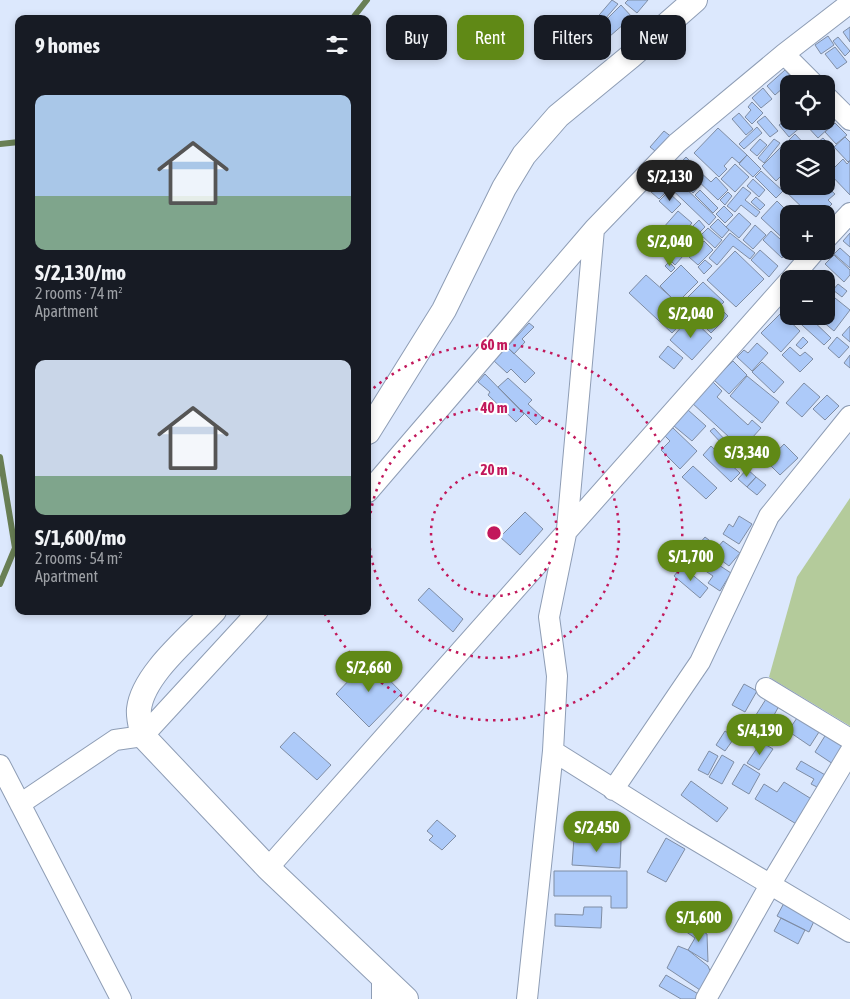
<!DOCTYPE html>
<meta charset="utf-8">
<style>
body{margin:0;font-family:"Asap Condensed",sans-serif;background:#20242c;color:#f1f3f6;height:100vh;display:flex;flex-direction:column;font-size:19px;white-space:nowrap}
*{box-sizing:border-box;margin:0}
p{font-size:16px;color:#9ea1a6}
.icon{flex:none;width:28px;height:28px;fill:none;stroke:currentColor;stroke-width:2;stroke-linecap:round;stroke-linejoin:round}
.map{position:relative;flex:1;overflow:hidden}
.details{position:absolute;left:15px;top:15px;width:356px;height:600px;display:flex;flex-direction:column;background:#171b24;border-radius:10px;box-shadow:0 2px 8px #0003}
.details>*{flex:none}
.banner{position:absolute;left:386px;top:15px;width:389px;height:45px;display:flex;gap:10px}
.tools{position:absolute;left:780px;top:75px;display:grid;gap:10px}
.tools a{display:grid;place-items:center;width:55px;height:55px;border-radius:10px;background:#171b24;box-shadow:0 2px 8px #0003;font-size:25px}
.price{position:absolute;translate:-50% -42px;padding:0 11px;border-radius:18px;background:#608916;color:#fff;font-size:16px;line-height:32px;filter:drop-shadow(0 1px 2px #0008)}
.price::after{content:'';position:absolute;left:50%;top:30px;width:15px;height:11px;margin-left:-8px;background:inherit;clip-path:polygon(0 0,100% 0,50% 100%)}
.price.active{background:#222;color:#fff}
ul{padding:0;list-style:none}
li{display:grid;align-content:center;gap:10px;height:265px;padding:0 20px}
li span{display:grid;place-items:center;height:155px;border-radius:10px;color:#555}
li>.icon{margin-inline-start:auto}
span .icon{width:90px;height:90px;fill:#fffc;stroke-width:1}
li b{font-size:21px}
h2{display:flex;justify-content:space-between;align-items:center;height:60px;padding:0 20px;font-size:21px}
.pill{padding:0 18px;border-radius:10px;background:#171b24;box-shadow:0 2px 8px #0003;font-size:18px;line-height:45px}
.pill.active{background:#608916;color:#fff}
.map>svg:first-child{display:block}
.green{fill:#b4cb9b}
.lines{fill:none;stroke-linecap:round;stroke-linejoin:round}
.stream{stroke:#697f55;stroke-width:6}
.building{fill:#adcaf9;stroke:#7f8da4}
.minor-casing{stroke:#8e9db5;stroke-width:22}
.tertiary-casing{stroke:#8e9db5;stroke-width:26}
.minor{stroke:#fff;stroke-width:20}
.tertiary{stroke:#fff;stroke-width:24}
.ring{fill:none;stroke:#c2185b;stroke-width:2.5;stroke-dasharray:2.5 5}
.centre{fill:#c2185b;stroke:#fff;stroke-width:2.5}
.ring-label{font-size:15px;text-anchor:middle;font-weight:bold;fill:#c2185b;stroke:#fff;stroke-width:4;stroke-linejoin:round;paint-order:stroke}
</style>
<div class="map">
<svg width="850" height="999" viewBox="0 0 850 999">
<rect width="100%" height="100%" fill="#dce8fd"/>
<path class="green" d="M850,498V726L769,677L797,577Z"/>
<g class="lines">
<path class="stream" d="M352,19L367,0
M0,144L19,142
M0,457L15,548L0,584"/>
</g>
<path class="building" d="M612,0L618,4L599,26L594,21Z
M628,0H648L637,13L625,3Z
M621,5L632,17L602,43L596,37L605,29L601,25Z
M850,27V42L843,32Z
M828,36L834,45L821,54L815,45Z
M838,37L850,51L845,56L833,41Z
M835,47L847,62L837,69L825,54Z
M785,70L793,79L775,95L767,86Z
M763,88L772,99L761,108L752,98Z
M752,102L763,113L752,124L745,117L751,110L748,107Z
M739,113L753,129L746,135L732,119Z
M765,116L778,131L770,137L757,122Z
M789,118V121H798L802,126L789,137L779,125Z
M826,118L832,125L818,138L805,124L808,121H826Z
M835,123L847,135L836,144L825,132Z
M757,127L762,133L744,149L739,144Z
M718,128L747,155L739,163L732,157L724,166L727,169L719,177L694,153Z
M664,131L673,138L659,154L650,147Z
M795,134L809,149H798L789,140Z
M845,137L850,142V160L848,162L834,147Z
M823,138L832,148L826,153V149H816L813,146Z
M760,139L767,145L757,156L750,150Z
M774,139L780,143L764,163L758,158Z
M787,141L795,149H789V176L785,172L776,181L762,166Z
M747,155L761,169L753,177L739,164Z
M826,156L831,161L826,165Z
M686,157L698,169L682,185L716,217L709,225L663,181Z
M843,159L847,164L850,161V195L829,173Z
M735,164L749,177L735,192L721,179Z
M699,171L711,182L716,177L728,190L718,200L693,176Z
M761,171L783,191L776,198L755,177Z
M753,179L765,190L759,197L747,186Z
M695,180L700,185L693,193L688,187Z
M660,183L668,190L659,199L651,192Z
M789,184V186H826L835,194L828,200L832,204L822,214H809L783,189Z
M743,187L751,193L745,200L760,212L756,217L741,205L735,212L727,206Z
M700,190L718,208L713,213L695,195Z
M668,192L681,204L672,213L659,201Z
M728,192L732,196L725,205L720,200Z
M756,197L765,205L760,210L751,202Z
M777,201L790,214L789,244L761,218Z
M724,206L733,215L725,223L716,214Z
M678,211L692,223L677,239L663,228Z
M739,213L751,224L739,238L726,227Z
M718,219L729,230L722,238L710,227Z
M699,220L705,227L697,235L702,240L694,249L682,237Z
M755,225L766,235L753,249L743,240Z
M708,228L722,240L715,248L701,235Z
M771,231L789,247V251L782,258L763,240Z
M730,233L755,253L750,259L733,246L717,265L709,258Z
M850,233V247L843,241Z
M681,239L688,246L683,251L676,244Z
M704,241L713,250L698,265L689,257Z
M671,244L683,256L675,265L663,253Z
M840,248L850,257V268L834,254Z
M760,250L778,266L769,277L751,260Z
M735,251L764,279L736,307L707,280Z
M834,255L850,270V275L844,282L825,264Z
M705,260L712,266L704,274L698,267Z
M669,262L675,268L671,272L665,266Z
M681,265L698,282L677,303L660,286Z
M646,275L690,314L672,333L629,293Z
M703,282L724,302L702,324L687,310L693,304L687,298Z
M838,284L847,291L842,297L833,290Z
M830,294L850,310L834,331L816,316H826V298Z
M789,303V313L783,308Z
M720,308L728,316L711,333L703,325Z
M781,313L800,331L781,352L761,333Z
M792,316H808L831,338L824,345Z
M690,317L712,338L692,360L670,340Z
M529,323L534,327L522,339L525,342L514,354L507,347Z
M850,326V342L842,335Z
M803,337L808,342L801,349L796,345Z
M837,337L849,347L839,358L828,348Z
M757,343L768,353L752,371L737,357L744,350L748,353Z
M506,346L535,373L525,383L511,369L507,373L493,360Z
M668,346L683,358L674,369L659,357Z
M790,347L800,356L805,352L813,359L800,372L782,355Z
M850,355V368L844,363Z
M733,361L747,375L729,394L714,380Z
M762,362L784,382L774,393L752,372Z
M485,374L524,414L516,422L488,395L490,392L478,382Z
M747,376L779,402L762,423L730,396Z
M508,378L532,400L528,404L543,418L536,425L498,387Z
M712,381L722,391L717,397L748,425L752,420L761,428L742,449L691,402Z
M804,383L820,397L802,417L786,403Z
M827,395L839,406L825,420L813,409Z
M688,410L706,426L692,441L674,426Z
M673,428L697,451L680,469L661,450L670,441L665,436Z
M714,428L727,442L723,445L710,431Z
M757,442L770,454L761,463L748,451Z
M784,444L798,458L780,475L767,462Z
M711,446L740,473L731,482L703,455Z
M693,466L717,488L706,499L682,477Z
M747,469L756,477L747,487L738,479Z
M756,477L766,485L757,495L747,487Z
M525,512L543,529L520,555L500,537Z
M739,516L752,524L739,544L723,534L729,524L733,527Z
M705,537L718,547L723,541L740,553L729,566L699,544Z
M699,552L731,573L720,591L708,583L713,576L692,562Z
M682,566L708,588L700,598L674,576Z
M429,588L463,619L453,632L418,600Z
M369,659L402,693L369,727L336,694Z
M744,684L757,691L745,712L732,705Z
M766,699L779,706L768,726L754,718Z
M797,718L819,732L810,746L788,731Z
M777,720L786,727L773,746L762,738L771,725L773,726Z
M725,731L735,737L725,751L716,745Z
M828,731L847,743L833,764L815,752Z
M294,732L331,765L317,780L280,747Z
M761,742L773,749L759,770L747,763Z
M709,751L718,756L708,775L698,770Z
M722,755L734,762L722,784L709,777Z
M801,761L827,776L819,788L811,784L814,779L796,769Z
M744,764L760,774L749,794L732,784Z
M691,781L728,808L717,822L681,795Z
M784,782L818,803L803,828L755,799L764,784L777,792Z
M437,820L456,836L442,850L429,840L433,836L427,831Z
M574,838L621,841L620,868L572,865Z
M666,838L685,849L666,882L647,872Z
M554,871H627V908H611V896H554Z
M784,903L815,919L809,932L777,916Z
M584,907H602L601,928L555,926V914L583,915Z
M781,918L805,930L798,944L774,931Z
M689,924L707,934L708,962L688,950L695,938L685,931Z
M678,946L688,950L708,966L711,973L700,990L667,968Z
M666,975L700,995L697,999H681L659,986Z"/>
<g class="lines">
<defs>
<path id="minor" d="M784,54L814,84
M826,96L850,120
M826,239L850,213
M791,279L815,251
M368,492L594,229L677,143L784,54L850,3
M766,688L850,739
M553,751L682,832L850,932
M0,765L121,999
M613,790L700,662L769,516L850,416
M20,804L115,740L143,736L258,611
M268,868L789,281
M382,999V975
M527,999L553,751L557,676L549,617L567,529L594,229
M706,999L770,885L850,752"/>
<path id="tertiary" d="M368,432L444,310L504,188L524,155L558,116L631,56L695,0
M214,611C191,636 143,674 139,709C138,718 141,727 143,736L268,868L406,999"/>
</defs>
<use href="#minor" class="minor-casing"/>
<use href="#tertiary" class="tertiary-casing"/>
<use href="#minor" class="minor"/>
<use href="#tertiary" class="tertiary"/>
</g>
<g class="ring">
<circle cx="494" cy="533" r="63"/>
<circle cx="494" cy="533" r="125"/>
<path d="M368 393A188 188 0 1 1 324 612"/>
</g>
<circle cx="494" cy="533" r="8" class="centre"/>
<g class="ring-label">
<text x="494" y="350">60 m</text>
<text x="494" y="413">40 m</text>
<text x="494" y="475">20 m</text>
</g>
</svg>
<div class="tools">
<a><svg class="icon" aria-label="locate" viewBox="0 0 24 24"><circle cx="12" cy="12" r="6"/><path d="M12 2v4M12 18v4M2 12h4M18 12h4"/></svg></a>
<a><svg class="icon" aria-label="layers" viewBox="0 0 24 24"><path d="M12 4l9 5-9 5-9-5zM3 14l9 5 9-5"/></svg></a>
<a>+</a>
<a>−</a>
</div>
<b class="price active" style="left:670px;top:202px">S/2,130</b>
<b class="price" style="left:670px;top:267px">S/2,040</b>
<b class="price" style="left:691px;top:339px">S/2,040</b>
<b class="price" style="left:747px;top:478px">S/3,340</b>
<b class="price" style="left:691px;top:582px">S/1,700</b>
<b class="price" style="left:369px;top:693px">S/2,660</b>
<b class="price" style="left:760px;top:756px">S/4,190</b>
<b class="price" style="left:597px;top:853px">S/2,450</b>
<b class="price" style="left:699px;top:943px">S/1,600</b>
<div class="banner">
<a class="pill">Buy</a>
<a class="pill active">Rent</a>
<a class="pill">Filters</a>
<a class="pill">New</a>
</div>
<section class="details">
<h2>9 homes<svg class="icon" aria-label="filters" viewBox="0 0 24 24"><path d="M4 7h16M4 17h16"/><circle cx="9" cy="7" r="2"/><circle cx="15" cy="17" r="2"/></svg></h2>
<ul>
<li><span style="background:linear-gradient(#a9c7e8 65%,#7fa58c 0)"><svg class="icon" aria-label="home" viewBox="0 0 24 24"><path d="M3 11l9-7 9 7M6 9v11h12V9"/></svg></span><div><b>S/2,130/mo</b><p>2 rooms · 74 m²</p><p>Apartment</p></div></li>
<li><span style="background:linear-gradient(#c9d6e8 75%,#7fa58c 0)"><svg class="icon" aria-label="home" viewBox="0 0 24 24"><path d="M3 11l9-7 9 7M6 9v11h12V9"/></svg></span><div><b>S/1,600/mo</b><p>2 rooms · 54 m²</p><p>Apartment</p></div></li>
</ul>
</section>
</div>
